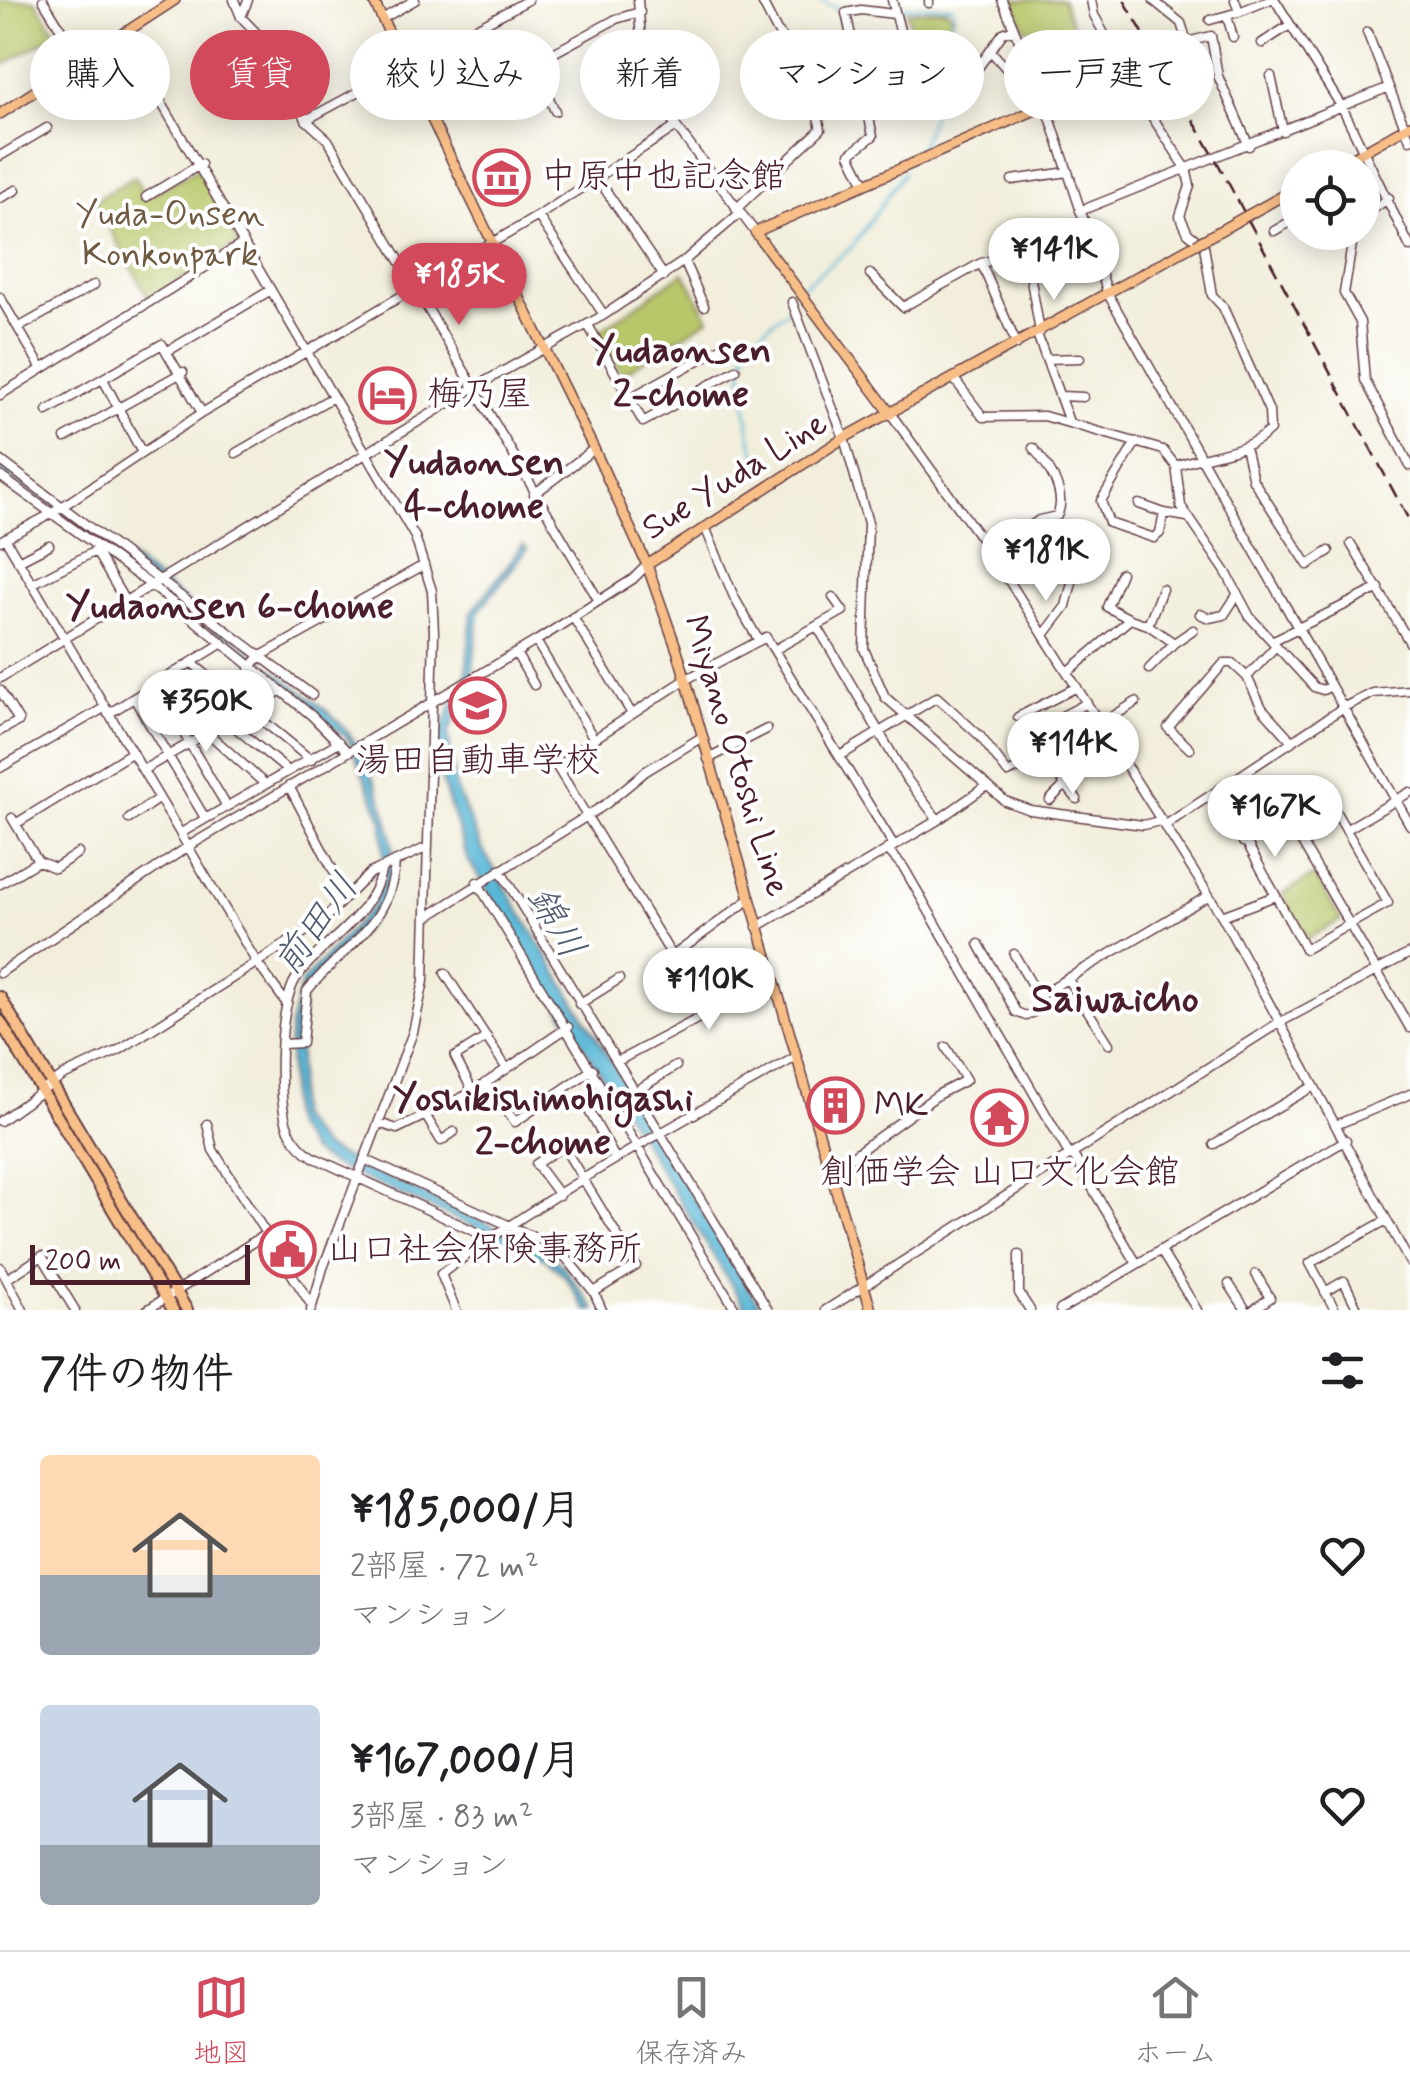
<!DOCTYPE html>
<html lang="ja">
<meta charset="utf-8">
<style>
body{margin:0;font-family:Mynerve,"Klee One",sans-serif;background:#f6f6f6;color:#202124;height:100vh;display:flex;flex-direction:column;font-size:38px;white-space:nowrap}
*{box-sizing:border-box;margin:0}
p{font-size:32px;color:#757577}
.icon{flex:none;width:55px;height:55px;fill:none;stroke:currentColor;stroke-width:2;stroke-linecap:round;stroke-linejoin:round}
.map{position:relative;height:1310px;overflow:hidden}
.side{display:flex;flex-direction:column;background:#fff;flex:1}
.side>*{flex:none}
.banner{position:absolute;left:30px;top:30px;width:1350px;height:90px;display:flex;gap:20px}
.fabs{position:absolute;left:1280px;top:150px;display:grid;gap:20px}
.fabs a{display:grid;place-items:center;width:100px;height:100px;border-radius:50%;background:#fff;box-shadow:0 5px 25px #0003;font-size:50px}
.scale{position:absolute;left:30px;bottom:25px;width:220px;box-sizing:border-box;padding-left:10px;border:5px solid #4a1f2b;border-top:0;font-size:28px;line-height:35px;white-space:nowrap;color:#4a1f2b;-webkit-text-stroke:8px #fff;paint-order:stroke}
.price{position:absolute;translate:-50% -85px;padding:0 22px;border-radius:35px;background:#fff;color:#222;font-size:32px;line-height:65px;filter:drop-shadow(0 2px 5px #0008)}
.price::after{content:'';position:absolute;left:50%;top:60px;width:30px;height:22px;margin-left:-15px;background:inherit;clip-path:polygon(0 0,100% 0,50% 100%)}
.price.selected{background:#d1495b;color:#fff}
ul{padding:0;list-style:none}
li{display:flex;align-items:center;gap:30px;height:250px;padding:0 40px}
li span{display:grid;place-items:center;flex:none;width:280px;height:200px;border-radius:10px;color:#555}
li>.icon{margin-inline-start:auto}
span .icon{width:120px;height:120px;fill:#fffc;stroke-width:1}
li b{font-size:42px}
h2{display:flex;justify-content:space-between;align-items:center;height:120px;padding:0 40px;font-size:42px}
.chip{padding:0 35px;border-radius:45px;background:#fff;box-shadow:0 5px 25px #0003;font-size:35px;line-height:90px}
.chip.selected{background:#d1495b;color:#fff}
.tab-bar{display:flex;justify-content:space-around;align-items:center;height:140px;border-top:2px solid #e0e0e0;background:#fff;font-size:28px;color:#757577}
.tab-bar a{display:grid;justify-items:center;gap:5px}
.tab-bar .selected{color:#d1495b}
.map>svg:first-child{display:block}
.green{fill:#b8c76a;stroke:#81734a;stroke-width:2.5}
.water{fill:#59b8d7;stroke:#526c81;stroke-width:2.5}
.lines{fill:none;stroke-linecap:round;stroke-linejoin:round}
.stream{stroke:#59b8d7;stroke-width:2.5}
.minor-casing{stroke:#633e45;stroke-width:11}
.major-casing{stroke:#633e45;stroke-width:12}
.highway-casing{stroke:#633e45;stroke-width:14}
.minor{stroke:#fff;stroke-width:8}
.major{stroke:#f7be88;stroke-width:9}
.highway{stroke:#f7be88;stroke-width:10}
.rail{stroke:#4a1f2b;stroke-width:2.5;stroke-dasharray:15 8;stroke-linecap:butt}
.major-bridge-casing{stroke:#633e45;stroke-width:12;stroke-linecap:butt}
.major-bridge{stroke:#f7be88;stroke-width:9}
.labels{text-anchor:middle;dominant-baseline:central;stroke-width:8;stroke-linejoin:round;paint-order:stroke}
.poi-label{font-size:35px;fill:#4a1f2b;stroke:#fff;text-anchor:start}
.park-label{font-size:35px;fill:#705a41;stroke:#fff}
.street-label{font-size:35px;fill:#4a1f2b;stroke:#fff}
.neighbourhood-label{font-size:38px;font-weight:bold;fill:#4a1f2b;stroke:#fff}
.water-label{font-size:38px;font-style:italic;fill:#505c70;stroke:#fff}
.quarter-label{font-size:40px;font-weight:bold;fill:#4a1f2b;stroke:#fff}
</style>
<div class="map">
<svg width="1410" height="1310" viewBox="0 0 1410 1310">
<rect width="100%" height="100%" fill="#fff"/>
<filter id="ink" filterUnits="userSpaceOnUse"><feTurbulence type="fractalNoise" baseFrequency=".01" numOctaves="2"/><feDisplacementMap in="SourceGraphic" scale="20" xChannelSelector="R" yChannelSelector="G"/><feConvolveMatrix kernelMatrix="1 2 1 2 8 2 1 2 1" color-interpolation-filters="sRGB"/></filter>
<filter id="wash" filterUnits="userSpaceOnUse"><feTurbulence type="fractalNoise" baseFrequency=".0048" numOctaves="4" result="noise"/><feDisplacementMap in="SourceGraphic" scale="40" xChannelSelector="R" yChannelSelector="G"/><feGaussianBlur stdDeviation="2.25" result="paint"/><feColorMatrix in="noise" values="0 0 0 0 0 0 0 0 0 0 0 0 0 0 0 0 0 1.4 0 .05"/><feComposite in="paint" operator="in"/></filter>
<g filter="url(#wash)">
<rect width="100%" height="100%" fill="#f2eedb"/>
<path class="green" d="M0,0H35L57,34L0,67Z
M1011,0H1063L1074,31L1026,29Z
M946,9L954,17L940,40L914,39L907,12Z
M197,169L239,243L150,300L94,201L134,177L146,197Z
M684,272L709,319L622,374L598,332Z
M1315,875L1341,920L1307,939L1282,894Z"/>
<path class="water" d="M0,464L76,516L327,711C353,732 365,758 377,788C419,892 372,921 303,992L296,1116L323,1148L544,1249L564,1267L595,1310H586L566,1277L545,1258L330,1164L310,1151L293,1126L289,1112L290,1027L302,982L372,907L384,880L383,821L348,739L96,536L0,471Z
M523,545L527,549L479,611L472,681L448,734L455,786L481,847L762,1310H747L467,858L441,778L438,737L466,675L472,612Z"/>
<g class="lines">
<path class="stream" d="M820,0L836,9L858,7
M871,8L951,6L955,11L942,48V88L922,143L910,160
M801,287L852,247L904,172
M768,470C747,444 752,437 746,406C737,351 744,343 789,309"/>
</g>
</g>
<g filter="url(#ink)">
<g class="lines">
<defs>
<path id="minor" d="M43,0L82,63
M234,0L241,17L283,60L306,120L328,140L367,205L599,601
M638,0L643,64L651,93L755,232
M892,0L903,42L940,43
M929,0V3
M1002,0L1046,105L1108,294L1410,825
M1091,0L1094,15L1135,91L1186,168L1190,186L1180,216L1188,233L1204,246L1212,295L1223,307L1269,411L1270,430C1244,455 1206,453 1176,466
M1235,0L1239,12L1269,0
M1275,0L1343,109L1410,247
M1154,1L1181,23L1187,42L1211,36L1218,76L1249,146
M1227,16L1233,37
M241,17L248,0
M382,19L415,0
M1210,20L1239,12
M1367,32L1410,140
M122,35L415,537L432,591L434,633L424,981L413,1032L323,1268L311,1310
M1262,43L1290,25
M990,50L1041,108
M1271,76L1283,131
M544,87L555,111
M940,105L957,97L1003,33L1014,29
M432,119L616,19L640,12
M306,120L528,0
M0,156L47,128
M596,176L664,276
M1012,180L1068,172
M865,184L850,154L873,136L846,13L861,10L894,14
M146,197L201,164
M0,198L16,190
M736,209L821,129L804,60L777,31L761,0
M1080,211L1387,88
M538,216L604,315
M1362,217L1389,198
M1274,231L1298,217
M1354,232L1344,293L1360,322L1365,380L1410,466
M684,261L704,306
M981,263L1017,345
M870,274L903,307L981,263L1033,251L1072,225L1084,223
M1031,280L1040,332
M0,297L42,369
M792,302L844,438L868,523L864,649L885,697L1005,801L1030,810L1143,825L1160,821
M588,325L643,422L736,370
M18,328L94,285
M1037,334L1069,422
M168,351L271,290
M1046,359L1080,358
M103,379L141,451
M955,380L983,417L1044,416L1163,450L1176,466L1181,506L1226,572L1250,617L1314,687L1323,690L1331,686
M0,395L244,243
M1060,396L1083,397
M630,398L726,345
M47,411L162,344L202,413
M891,414L992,554L1222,916L1410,1263
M65,438L183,372
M1136,442L1101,501L1109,523L1154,538L1160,533L1164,513L1187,517
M1245,447L1253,480L1308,565L1329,551
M236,453L333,397
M0,460L312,695
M0,476L151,585L311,715L347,751
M534,494L594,449
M1139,504L1164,513
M705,527L734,597L759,641
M5,538L257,963L287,1004
M0,541L51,514L202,413L538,216L674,128
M1351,544L1410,643
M95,550L125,601
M992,554L1039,520L1057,516C1068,493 1047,464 1033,448
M18,561L49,545
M1121,573L1107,607L1130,619
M32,584L99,549
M1200,614L1209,618L1224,615L1237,595
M573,617L632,714
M1148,625L1162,589
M817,626L906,778L938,820
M1044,635L1066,606L1078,559
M1274,640L1379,588
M536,641L594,739L685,680L766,637L893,844
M1174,643L1193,630
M776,649L843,611L833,597
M516,653L534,685
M192,663L311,760
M250,668L259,657L424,565
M175,672L186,687L288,771
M1068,672L1130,619L1148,625L1174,643L1149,669
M1247,677L1274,648
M0,678L473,388L604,315L684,261L739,214
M155,685L226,805
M0,690L19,721L0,731
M134,698L205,818
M108,714L221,644
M1018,717L1077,687
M1101,724L1136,702
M1043,726L1087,703
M208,733L265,784
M594,739L557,767L707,1013
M1190,749L1168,728L1224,663H1232L1247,677L1262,708L1290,739
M840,756L937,697L980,736L1008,773L1101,726
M1043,757L1077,799
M708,759L767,729
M0,768L104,708
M143,770L280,691
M289,786L346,895
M1219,792L1305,949L1388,903L1326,795L1243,842
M1050,800L1064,786
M1287,817L1410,1028
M12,818L38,861
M129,819L159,798
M17,823L131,753
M1164,826L1344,707L1373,693L1410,690
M1347,829L1410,792
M181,833L339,742
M887,849L904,868L1070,1156
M382,868C371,920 325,938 297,977C278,1003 276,1102 289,1130C295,1143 303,1151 315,1158L489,1238
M500,870L768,1310
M477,882L736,1310
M0,884L38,861L55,868L78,853
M1222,916L1275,896
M427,917L606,804L646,771L702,737
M757,927L938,820L985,787
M979,944L1016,1012L1026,1016L1039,1009L1041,1001L1014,954
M674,955L750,899
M0,973L189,846L536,641L633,579L647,565
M445,973L507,1069
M1067,978L1109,1044
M1038,996L1208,896
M579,1004L619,979
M283,1044L302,1043L307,991C343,946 391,926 395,862
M618,1061L722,1006L768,963
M485,1083L515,1122L593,1069
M636,1091L676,1066
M473,1092L455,1057L487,1037
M589,1111L615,1158
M424,1113L441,1141L454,1132
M0,1121L63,1076L119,1050L322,921L370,873L428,847
M379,1123L397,1129L473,1092L568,1027
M207,1124L213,1150L312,1306
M1338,1124L1410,1094
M1214,1144L1314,1086
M1073,1155L1137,1264
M364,1159L558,1248L594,1292L602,1310
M830,1172L939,1094L966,1080L946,1047
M559,1195L536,1164L563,1146L636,1266L594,1292
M1161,1251L1197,1310
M1019,1255V1293L1030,1310
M0,1267L23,1310
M7,1279L42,1256L75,1310
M1229,1284L1246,1310
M1325,1292L1344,1281L1358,1310
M147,1310L264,1235
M456,1310L441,1274C552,1191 674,1125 796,1057
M826,1310L1277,1024L1410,953
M1060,1310L1346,1140
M1253,1310L1270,1298L1256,1274
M1335,1310L1310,1263L1385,1221"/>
<path id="major" d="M373,0L595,451L647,565L678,653L871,1310
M0,114L175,0
M1334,168L1410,125
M891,414L755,232L1127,70
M647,565L844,438L1196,244"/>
<path id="highway" d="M0,997L187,1310
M0,1021L173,1310"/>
</defs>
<use href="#minor" class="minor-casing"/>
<use href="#major" class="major-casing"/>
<use href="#highway" class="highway-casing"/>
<use href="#minor" class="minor"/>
<use href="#major" class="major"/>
<use href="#highway" class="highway"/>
<path class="rail" d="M1124,0L1215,158L1410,522"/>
<defs>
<path id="major-bridge" d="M1196,244L1293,190"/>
</defs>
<use href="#major-bridge" class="major-bridge-casing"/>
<use href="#major-bridge" class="major-bridge"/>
</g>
</g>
<defs>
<symbol id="museum-ring" viewBox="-11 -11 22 22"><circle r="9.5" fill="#fff" stroke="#d1495b" stroke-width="1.5"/><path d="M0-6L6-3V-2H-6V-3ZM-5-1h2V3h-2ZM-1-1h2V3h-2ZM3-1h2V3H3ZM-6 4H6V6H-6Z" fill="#d1495b"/></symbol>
<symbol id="hotel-ring" viewBox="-11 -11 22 22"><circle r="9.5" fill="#fff" stroke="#d1495b" stroke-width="1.5"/><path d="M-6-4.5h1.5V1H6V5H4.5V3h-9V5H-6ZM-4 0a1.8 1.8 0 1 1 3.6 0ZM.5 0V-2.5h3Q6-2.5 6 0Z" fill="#d1495b"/></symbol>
<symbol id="school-ring" viewBox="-11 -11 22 22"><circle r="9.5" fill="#fff" stroke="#d1495b" stroke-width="1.5"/><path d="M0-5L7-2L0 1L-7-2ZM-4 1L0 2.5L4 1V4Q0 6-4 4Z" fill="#d1495b"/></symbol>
<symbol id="building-ring" viewBox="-11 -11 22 22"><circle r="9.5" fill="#fff" stroke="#d1495b" stroke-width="1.5"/><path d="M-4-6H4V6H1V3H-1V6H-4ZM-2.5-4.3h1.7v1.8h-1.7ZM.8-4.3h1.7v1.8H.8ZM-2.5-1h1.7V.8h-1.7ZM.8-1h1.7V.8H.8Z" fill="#d1495b"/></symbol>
<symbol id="temple-ring" viewBox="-11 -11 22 22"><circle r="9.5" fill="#fff" stroke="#d1495b" stroke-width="1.5"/><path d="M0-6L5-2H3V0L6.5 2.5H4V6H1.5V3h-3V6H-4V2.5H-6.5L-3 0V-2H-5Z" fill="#d1495b"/></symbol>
<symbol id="civic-ring" viewBox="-11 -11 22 22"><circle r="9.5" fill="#fff" stroke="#d1495b" stroke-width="1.5"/><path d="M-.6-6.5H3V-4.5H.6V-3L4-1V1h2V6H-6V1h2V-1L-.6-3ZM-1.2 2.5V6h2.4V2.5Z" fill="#d1495b"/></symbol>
</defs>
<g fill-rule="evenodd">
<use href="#museum-ring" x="470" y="146" width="63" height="63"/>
<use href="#hotel-ring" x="356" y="364" width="63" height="63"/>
<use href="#school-ring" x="446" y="674" width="63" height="63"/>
<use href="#building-ring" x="804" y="1074" width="63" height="63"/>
<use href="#temple-ring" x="968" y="1086" width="63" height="63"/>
<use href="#civic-ring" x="256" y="1218" width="63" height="63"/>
</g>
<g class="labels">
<g class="poi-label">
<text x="541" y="177">中原中也記念館</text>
<text x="427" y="395">梅乃屋</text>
<text x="478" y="761" text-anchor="middle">湯田自動車学校</text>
<text x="874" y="1106">MK</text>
<text x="1000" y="1173" text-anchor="middle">創価学会 山口文化会館</text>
<text x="327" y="1250">山口社会保険事務所</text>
</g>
<g class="park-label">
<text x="170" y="215">Yuda-Onsen<tspan x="170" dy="40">Konkonpark</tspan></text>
</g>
<g class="street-label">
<text transform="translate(735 476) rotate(-32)">Sue Yuda Line</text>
<text transform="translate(736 756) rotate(73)">Miyano Otoshi Line</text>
</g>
<g class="neighbourhood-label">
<text x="681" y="351">Yudaonsen<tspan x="681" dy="44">2-chome</tspan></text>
<text x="474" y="463">Yudaonsen<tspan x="474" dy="44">4-chome</tspan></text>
<text x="230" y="607">Yudaonsen 6-chome</text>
<text x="543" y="1099">Yoshikishimohigashi<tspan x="543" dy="44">2-chome</tspan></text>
</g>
<g class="water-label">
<text transform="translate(555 923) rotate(60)">錦川</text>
<text transform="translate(317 925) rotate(-54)">前田川</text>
</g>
<g class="quarter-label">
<text x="1115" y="1000">Saiwaicho</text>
</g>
</g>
</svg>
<div class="fabs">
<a><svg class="icon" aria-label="locate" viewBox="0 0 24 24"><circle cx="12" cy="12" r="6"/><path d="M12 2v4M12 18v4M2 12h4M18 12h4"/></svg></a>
</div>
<div class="scale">200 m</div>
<b class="price" style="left:1054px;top:303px">¥141K</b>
<b class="price selected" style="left:459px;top:328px">¥185K</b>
<b class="price" style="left:1046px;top:604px">¥181K</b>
<b class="price" style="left:206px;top:755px">¥350K</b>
<b class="price" style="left:1073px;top:797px">¥114K</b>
<b class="price" style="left:1275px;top:860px">¥167K</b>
<b class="price" style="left:709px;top:1033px">¥110K</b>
<div class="banner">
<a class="chip">購入</a>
<a class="chip selected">賃貸</a>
<a class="chip">絞り込み</a>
<a class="chip">新着</a>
<a class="chip">マンション</a>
<a class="chip">一戸建て</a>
</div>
</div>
<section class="side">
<h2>7件の物件<svg class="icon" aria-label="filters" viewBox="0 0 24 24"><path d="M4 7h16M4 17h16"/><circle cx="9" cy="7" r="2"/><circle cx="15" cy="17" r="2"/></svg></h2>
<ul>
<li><span style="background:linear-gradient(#ffd9b3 60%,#9aa5b1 0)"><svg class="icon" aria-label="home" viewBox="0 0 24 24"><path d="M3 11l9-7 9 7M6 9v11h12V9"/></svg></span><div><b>¥185,000/月</b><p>2部屋 · 72 m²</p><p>マンション</p></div><svg class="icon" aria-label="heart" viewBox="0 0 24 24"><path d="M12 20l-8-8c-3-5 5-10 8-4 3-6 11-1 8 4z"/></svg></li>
<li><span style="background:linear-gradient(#c9d6e8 70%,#9aa5b1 0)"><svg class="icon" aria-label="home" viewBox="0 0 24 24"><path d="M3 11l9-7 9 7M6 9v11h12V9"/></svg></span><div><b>¥167,000/月</b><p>3部屋 · 83 m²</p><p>マンション</p></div><svg class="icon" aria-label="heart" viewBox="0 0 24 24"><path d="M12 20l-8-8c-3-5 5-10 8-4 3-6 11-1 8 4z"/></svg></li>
</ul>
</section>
<nav class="tab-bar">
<a class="selected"><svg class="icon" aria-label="map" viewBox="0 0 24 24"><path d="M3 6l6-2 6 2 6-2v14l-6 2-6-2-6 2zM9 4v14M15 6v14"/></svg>地図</a>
<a><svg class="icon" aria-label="saved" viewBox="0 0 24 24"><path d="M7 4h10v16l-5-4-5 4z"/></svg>保存済み</a>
<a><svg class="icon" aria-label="home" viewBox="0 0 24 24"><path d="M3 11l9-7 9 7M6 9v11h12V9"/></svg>ホーム</a>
</nav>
